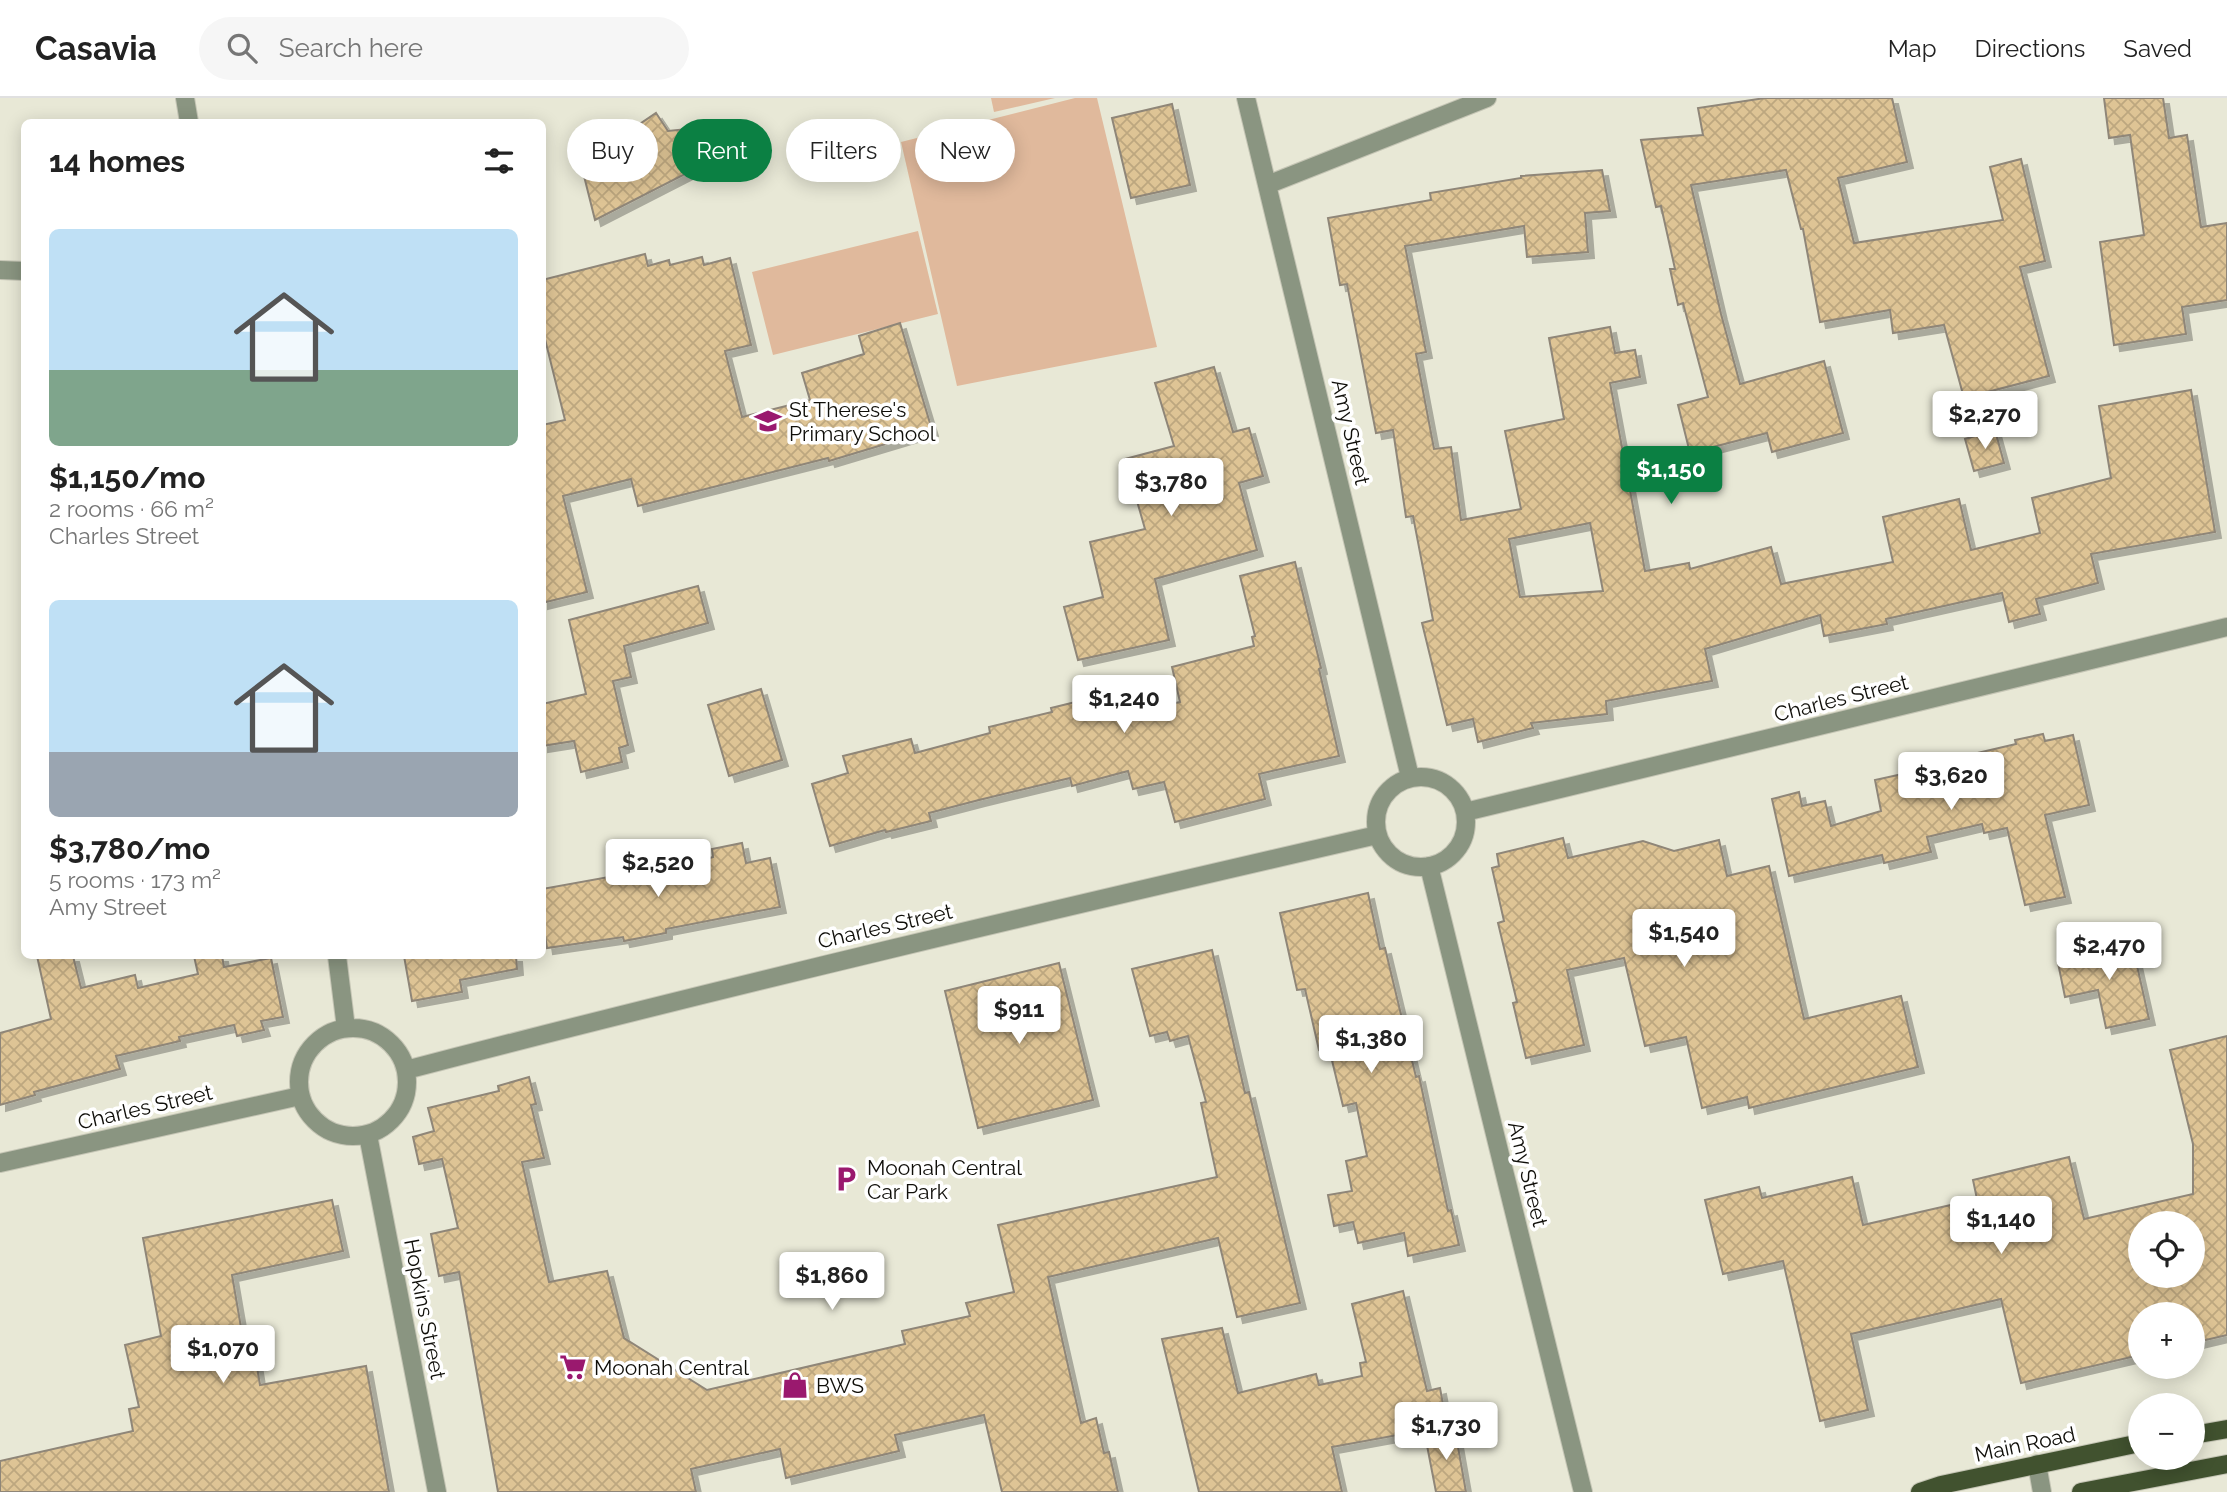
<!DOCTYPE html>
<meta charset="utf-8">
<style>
body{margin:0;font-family:Raleway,sans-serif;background:#f6f6f6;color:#222;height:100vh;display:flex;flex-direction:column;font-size:26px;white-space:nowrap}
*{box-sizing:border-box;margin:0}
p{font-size:23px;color:#767676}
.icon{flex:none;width:38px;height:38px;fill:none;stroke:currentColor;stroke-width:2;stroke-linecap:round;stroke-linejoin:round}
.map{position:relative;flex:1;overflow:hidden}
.panel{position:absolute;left:21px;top:21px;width:525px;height:840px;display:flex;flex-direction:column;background:#fff;border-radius:10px;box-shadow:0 4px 18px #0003}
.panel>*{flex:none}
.hud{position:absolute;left:567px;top:21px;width:665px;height:63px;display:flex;gap:14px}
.fabs{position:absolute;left:2128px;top:1113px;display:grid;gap:14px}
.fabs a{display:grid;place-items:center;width:77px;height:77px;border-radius:50%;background:#fff;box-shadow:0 4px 18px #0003;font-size:35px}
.price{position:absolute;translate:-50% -60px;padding:0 16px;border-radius:7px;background:#fff;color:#222;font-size:23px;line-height:46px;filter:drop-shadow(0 2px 4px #0008)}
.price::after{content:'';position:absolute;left:50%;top:42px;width:21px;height:16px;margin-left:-10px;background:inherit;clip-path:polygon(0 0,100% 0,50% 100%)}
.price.on{background:#0b8043;color:#fff}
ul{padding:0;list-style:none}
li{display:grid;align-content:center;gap:14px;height:371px;padding:0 28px}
li span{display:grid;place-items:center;height:217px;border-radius:10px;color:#555}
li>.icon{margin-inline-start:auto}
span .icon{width:126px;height:126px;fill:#fffc;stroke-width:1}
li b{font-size:30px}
h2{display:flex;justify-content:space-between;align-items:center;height:84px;padding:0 28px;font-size:30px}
.chip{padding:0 24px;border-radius:32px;background:#fff;box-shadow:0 4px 18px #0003;font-size:24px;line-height:63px}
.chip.on{background:#0b8043;color:#fff}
header{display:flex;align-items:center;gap:42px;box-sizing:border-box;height:98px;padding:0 35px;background:#fff;border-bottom:2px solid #e0e0e0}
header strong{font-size:33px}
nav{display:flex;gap:38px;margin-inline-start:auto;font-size:24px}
.search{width:490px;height:63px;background:#f6f6f6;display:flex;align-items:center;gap:18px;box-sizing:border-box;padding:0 24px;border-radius:38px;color:#767676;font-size:26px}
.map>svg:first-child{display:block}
.grass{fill:#e0b99c}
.building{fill:url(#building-cross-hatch);stroke:#8f8678;stroke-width:2;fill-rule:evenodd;filter:url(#shadow)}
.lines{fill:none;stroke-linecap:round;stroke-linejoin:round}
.minor-casing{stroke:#c5c5b5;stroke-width:20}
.major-casing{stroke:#c5c5b5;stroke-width:20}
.minor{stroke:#8a9581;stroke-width:18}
.major{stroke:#41522f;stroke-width:18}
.labels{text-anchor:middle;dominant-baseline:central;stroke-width:7;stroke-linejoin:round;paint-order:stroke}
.poi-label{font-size:21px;fill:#0f0e09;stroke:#fff;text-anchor:start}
.street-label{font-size:21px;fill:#0f0e09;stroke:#fff}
</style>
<header>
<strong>Casavia</strong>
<div class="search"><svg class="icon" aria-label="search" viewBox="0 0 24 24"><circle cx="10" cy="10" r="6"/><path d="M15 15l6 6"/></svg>Search here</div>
<nav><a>Map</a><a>Directions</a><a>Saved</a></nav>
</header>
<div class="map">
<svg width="2227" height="1394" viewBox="0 0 2227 1394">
<defs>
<pattern id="building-cross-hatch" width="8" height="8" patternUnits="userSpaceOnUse" patternTransform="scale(1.75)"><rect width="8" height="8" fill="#dec495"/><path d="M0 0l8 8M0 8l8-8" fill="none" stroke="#bda77f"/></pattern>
<filter id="shadow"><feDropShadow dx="6" dy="6" stdDeviation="0" flood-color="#0004"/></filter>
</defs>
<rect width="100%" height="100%" fill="#e8e8d6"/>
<path class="grass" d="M991,0H1055L994,14Z
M1075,0H1097L1157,249L957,288L901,44Z
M918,133L938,216L773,257L752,174Z"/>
<path class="building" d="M1765,0H1892L1907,64L1838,80L1854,145L2003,122L1990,69L2021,61L2045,163L2020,169L2049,278L1964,300L1944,227L1893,235L1890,212L1820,224L1803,131H1801L1786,72L1691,87L1721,216L1740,286L1824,263L1843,335L1772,354L1767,335L1690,355L1678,307L1708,299L1683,205L1678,207L1670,171H1675L1661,108L1656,109L1641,42L1703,37L1698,10Z
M2104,0H2163L2169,40L2187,37L2201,129L2227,125V202L2182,209L2186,236L2114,247L2100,144L2144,137L2130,37L2109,40Z
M1172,6L1190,87L1131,100L1112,20Z
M656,15L668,33L687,31L691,73L595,122L581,66Z
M1602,72L1610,113L1585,115L1588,154L1527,159L1524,128L1405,148L1426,254L1416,256L1434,351L1451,349L1461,422L1521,411L1505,333L1564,321L1549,240L1610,229L1615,255L1635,252L1640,279L1610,285L1645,473L1689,465L1690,471L1771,449L1781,486L1893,464L1883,419L1959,401L1971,452L2040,435L2032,400L2111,380L2099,308L2191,292L2215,434L2091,456L2098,485L2036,501L2040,516L2009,524L2002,495L1886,521L1887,526L1824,538L1820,517L1705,551L1712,583L1606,603L1607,616L1531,625L1533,630L1478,644L1473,621L1447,627L1422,525L1433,522L1413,418L1406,419L1393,332L1376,335L1347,186L1340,187L1328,120L1431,102L1430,95L1521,80V78ZM1590,425L1603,493L1520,499L1509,441Z
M645,156L648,168L669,162L670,167L702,159L704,167L730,160L751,247L725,253L742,319L810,302L802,275L864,256L859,238L900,225L932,332L829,363L828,360L638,408L631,381L563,398L587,494L542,505V327L565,322L542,229V182Z
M1214,269L1233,334L1249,330L1263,378L1239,385L1257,452L1155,481L1169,542L1078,562L1064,509L1103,499L1090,444L1145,431L1125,361L1174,348L1155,285Z
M1995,332L2004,365L1974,373L1965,341Z
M1295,464L1321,570L1319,571L1339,658L1259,676L1265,701L1175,724L1164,684L1133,691L1128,673L1072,688L1070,680L979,702L929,715L931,723L886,734L885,732L830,748L812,686L848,675L843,658L911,641L915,655L990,635L989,629L1052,614L1051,610L1104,597L1109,620L1180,604L1172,569L1254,548L1252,539L1255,538L1240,478Z
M698,488L708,525L624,548L631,579L613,583L628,647L619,650L622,664L581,674L574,643L542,648V606L586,596L569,522Z
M761,591L782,662L729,678L708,607Z
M2043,636L2045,643L2073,637L2089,707L2045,717L2065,799L2025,807L2007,730L1984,735L1982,726L1927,739L1931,754L1884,765L1882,757L1789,778L1772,701L1799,694L1802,708L1825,703L1831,728L1881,713L1875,682L1957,664L1956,660L2016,646L2015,642Z
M1563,740L1568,760L1643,743L1674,753L1719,742L1727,778L1769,768L1804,921L1901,898L1918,969L1749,1010L1747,999L1702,1010L1686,939L1645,948L1624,860L1567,872L1584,947L1526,960L1513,905L1517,904L1498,825L1504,823L1492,770L1499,768L1497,756Z
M742,745L746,765L770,760L780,809L666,831V835L624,843L623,839L547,850L542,818V791L703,762L713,759L712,751Z
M1368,795L1380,851L1385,850L1416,979L1419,978L1448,1113L1451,1112L1459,1147L1408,1158L1404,1135L1358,1145L1353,1124L1334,1128L1328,1097L1352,1093L1346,1063L1367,1058L1356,1005L1343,1008L1329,950L1319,952L1305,891L1297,892L1280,815Z
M2131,841L2149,921L2106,930L2098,892L2065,899L2058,865L2090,857L2089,851Z
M1212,852L1245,995L1249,994L1300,1205L1237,1219L1218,1140L1048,1179L1081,1325L1096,1320L1104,1355L1109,1354L1118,1394H1002L984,1317L895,1337L899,1353L786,1380L780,1351L691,1371L696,1394H498L459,1174L439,1178L431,1136L458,1130L442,1061L419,1066L413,1039L434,1033L428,1010L499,993L498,988L529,979L536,1006L531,1007L544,1060L522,1064L549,1184L607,1173L624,1240L707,1292L905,1246L902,1233L970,1218L966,1205L1014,1194L998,1127L1217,1079L1201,1005L1206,1004L1188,938L1170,943L1167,934L1150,938L1132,871Z
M37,858H73L81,890L135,877L138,890L198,876L194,858H222L224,869L271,860L283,919L261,923L264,932L237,938L234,927L179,939L180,943L116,958L120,971L34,994L35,997L0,1007V935L51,921Z
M404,858H516L517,871L460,882L462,894L412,903Z
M1059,865L1093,1002L978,1030L945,893Z
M2227,938V1237L2193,1245V1216H2140V1257L2021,1285L2001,1201L1851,1236L1868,1312L1820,1323L1783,1163L1723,1176L1705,1102L1759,1089L1762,1100L1852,1079L1863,1127L1977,1101L1973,1082L2069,1059L2084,1121L2193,1096V1046L2170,952ZM2140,1125H2193V1178H2140Z
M332,1102L343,1153L232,1177L243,1241L252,1239L260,1287L366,1268L389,1394H0V1363L133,1333L129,1311L139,1309L125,1247L161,1238L143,1140Z
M1403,1193L1427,1293L1440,1290L1447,1328L1332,1349L1342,1394H1199L1162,1241L1222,1230L1238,1295L1316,1276L1319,1287L1362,1278L1360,1265L1366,1264L1352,1206Z
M1455,1332L1466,1394H1436L1425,1337Z"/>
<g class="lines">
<defs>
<path id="minor" d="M185,0L189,24
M1246,0L1410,679
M1267,87L1487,0
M0,172L24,173
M1376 724a45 45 0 1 1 90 0a45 45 0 1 1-90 0Z
M1465,714L2227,529
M1429,768L1583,1394
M337,858L346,930
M299 984a54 54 0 1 1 108 0a54 54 0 1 1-108 0Z
M406,972C728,888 1052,812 1377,737
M368,1037L437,1394
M0,1065L300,998
M2037,1366L2042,1394"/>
<path id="major" d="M2193,1337L2227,1331
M1920,1394L1941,1387L2140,1345
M2081,1394L2227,1366"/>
</defs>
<use href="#minor" class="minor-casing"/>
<use href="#major" class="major-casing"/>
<use href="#minor" class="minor"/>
<use href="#major" class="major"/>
</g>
<defs>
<symbol id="school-bare" viewBox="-9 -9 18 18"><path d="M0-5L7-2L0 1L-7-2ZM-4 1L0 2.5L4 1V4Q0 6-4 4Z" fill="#9a196e" stroke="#fff" stroke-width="2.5" paint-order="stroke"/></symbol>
<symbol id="parking-bare" viewBox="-9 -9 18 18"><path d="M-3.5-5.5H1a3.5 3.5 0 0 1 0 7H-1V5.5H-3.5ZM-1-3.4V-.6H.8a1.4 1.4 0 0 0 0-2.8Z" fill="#9a196e" stroke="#fff" stroke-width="2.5" paint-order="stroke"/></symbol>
<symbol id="supermarket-bare" viewBox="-9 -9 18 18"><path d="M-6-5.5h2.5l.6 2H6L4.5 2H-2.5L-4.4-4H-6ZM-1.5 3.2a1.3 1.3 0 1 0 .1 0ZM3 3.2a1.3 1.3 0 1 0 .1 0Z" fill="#9a196e" stroke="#fff" stroke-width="2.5" paint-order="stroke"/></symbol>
<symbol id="shop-bare" viewBox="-9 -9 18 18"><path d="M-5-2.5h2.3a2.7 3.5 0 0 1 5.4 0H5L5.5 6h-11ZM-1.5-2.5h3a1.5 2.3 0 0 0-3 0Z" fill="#9a196e" stroke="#fff" stroke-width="2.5" paint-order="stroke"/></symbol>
</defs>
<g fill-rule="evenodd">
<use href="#school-bare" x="749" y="304" width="38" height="38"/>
<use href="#parking-bare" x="827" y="1062" width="38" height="38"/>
<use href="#supermarket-bare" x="554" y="1250" width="38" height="38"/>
<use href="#shop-bare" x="776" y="1268" width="38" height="38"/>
</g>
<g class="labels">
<g class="poi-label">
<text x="789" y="311">St Therese's<tspan x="789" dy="24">Primary School</tspan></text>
<text x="867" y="1069">Moonah Central<tspan x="867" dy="24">Car Park</tspan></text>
<text x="594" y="1269">Moonah Central</text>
<text x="816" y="1287">BWS</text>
</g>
<g class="street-label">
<text transform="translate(1351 334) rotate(77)">Amy Street</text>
<text transform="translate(1841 600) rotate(-14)">Charles Street</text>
<text transform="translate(885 828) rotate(-13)">Charles Street</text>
<text transform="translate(145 1009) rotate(-13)">Charles Street</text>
<text transform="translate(1528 1076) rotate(76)">Amy Street</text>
<text transform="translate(425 1211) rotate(79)">Hopkins Street</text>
<text transform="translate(2025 1346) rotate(-12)">Main Road</text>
</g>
</g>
</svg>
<div class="fabs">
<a><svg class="icon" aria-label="locate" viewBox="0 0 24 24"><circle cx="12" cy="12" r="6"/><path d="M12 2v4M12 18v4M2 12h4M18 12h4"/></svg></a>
<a>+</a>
<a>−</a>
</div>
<b class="price" style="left:1985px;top:353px">$2,270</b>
<b class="price on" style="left:1671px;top:408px">$1,150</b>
<b class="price" style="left:1171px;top:420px">$3,780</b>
<b class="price" style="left:1124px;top:637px">$1,240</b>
<b class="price" style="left:1951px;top:714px">$3,620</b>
<b class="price" style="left:658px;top:801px">$2,520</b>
<b class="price" style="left:1684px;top:871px">$1,540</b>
<b class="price" style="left:2109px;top:884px">$2,470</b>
<b class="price" style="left:1019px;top:948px">$911</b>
<b class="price" style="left:1371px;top:977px">$1,380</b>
<b class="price" style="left:2001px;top:1158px">$1,140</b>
<b class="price" style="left:832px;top:1214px">$1,860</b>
<b class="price" style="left:223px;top:1287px">$1,070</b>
<b class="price" style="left:1446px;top:1364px">$1,730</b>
<div class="hud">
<a class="chip">Buy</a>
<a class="chip on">Rent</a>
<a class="chip">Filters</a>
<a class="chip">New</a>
</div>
<section class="panel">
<h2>14 homes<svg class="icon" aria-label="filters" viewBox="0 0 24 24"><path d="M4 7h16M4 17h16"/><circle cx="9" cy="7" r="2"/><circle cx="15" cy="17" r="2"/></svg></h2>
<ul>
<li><span style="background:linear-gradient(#bfe0f5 65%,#7fa58c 0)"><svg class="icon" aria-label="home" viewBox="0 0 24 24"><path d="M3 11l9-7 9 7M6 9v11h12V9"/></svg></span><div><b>$1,150/mo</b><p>2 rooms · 66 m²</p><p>Charles Street</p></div></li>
<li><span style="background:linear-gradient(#bfe0f5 70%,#9aa5b1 0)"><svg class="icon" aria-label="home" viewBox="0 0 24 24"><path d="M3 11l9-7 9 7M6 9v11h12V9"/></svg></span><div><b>$3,780/mo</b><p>5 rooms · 173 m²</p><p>Amy Street</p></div></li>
</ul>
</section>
</div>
